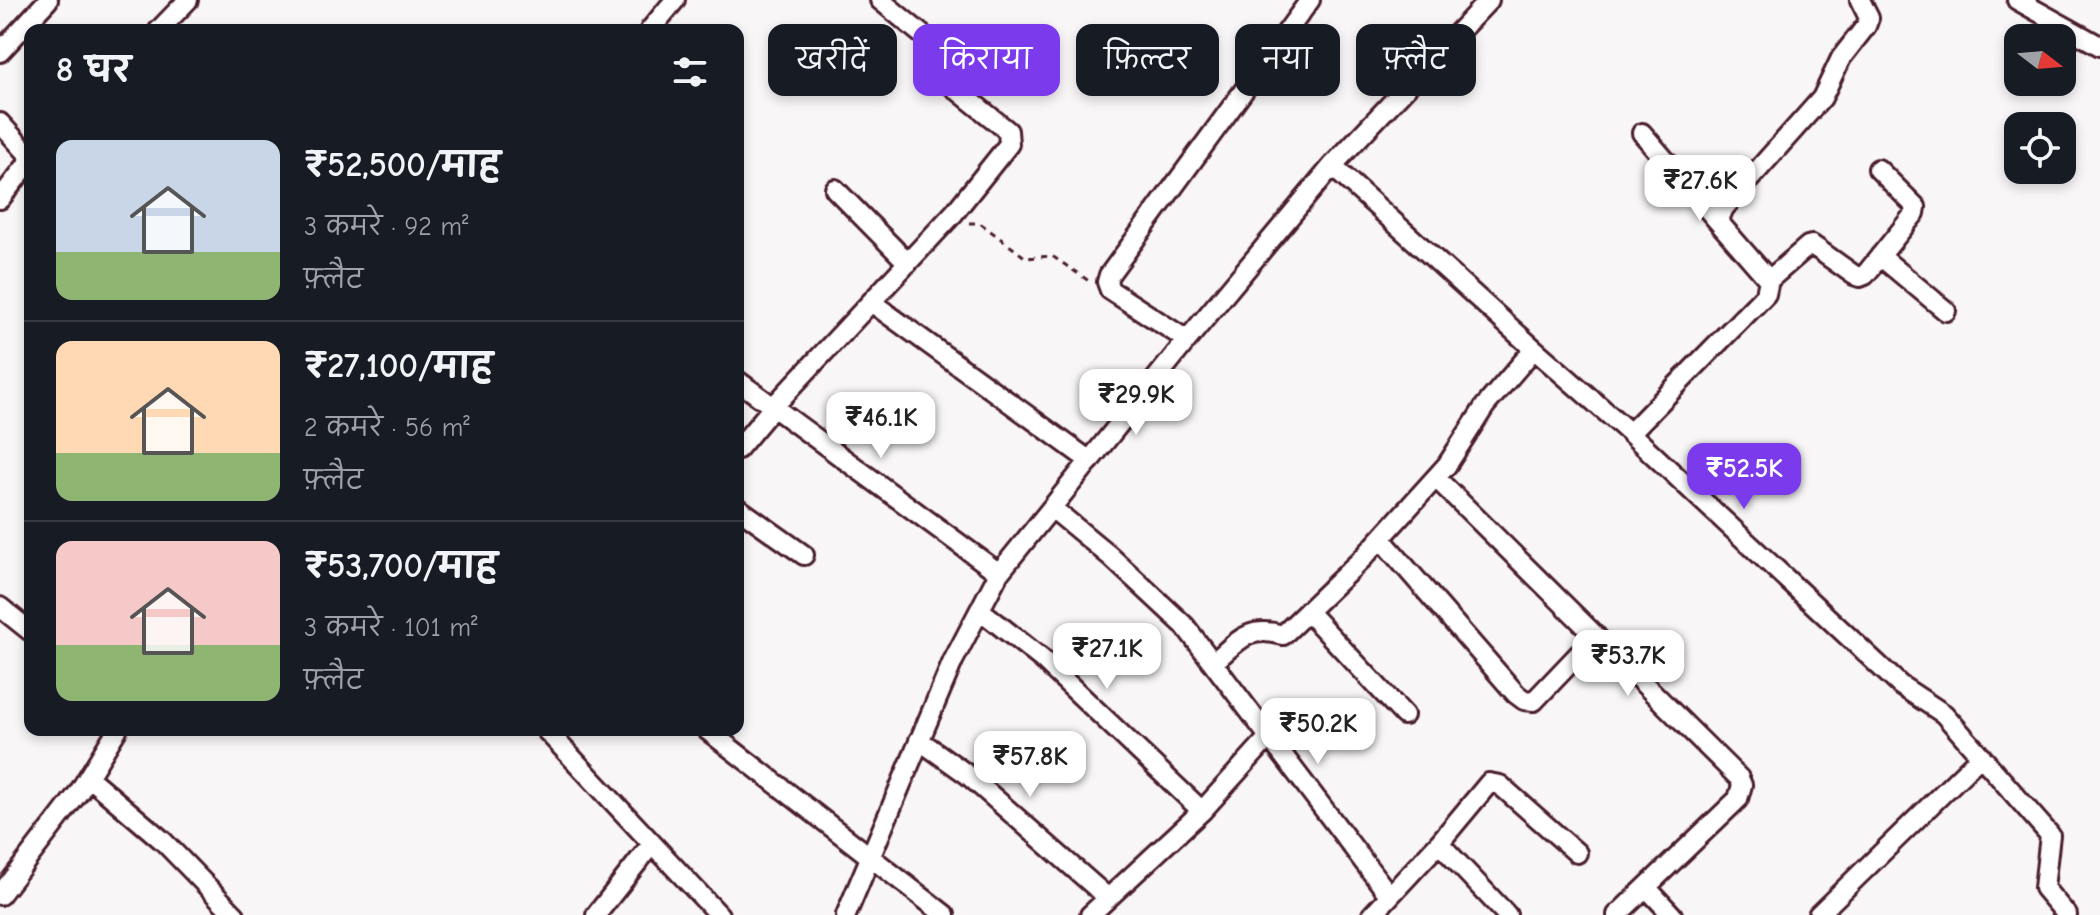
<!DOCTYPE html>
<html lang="hi">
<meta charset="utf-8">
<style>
body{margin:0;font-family:"Comic Neue","Playpen Sans Deva",sans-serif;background:#20242c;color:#f1f3f6;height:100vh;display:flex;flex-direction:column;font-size:30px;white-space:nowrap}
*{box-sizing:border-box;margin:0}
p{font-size:26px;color:#9ea1a6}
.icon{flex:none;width:44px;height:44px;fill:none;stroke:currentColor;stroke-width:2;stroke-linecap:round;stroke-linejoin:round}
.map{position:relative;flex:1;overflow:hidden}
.drawer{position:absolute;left:24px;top:24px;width:720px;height:712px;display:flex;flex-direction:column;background:#171b24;border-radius:16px;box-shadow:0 4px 12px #0003}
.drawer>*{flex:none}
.hud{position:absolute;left:768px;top:24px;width:760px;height:72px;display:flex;gap:16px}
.needle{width:52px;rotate:106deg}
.buttons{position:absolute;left:2004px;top:24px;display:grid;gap:16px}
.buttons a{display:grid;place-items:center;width:72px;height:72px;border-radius:16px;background:#171b24;box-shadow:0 4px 12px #0003;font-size:40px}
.price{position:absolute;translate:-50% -68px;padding:0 18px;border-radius:16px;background:#fff;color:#222;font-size:26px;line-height:52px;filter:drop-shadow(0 2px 4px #0008)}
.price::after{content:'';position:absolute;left:50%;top:48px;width:24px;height:18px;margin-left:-12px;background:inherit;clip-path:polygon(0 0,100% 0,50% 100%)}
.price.selected{background:#7c3aed;color:#fff}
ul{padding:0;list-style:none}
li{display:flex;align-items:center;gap:24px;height:200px;padding:0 32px}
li+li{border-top:2px solid #363941}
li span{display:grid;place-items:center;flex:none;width:224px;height:160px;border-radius:16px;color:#555}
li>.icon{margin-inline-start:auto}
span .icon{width:96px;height:96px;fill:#fffc;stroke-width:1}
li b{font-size:34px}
h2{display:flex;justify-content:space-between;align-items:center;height:96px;padding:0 32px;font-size:34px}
.pill{padding:0 28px;border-radius:16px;background:#171b24;box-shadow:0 4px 12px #0003;font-size:28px;line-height:72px}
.pill.selected{background:#7c3aed;color:#fff}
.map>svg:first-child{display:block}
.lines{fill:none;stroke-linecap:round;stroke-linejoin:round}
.minor-casing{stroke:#4a1f2b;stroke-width:24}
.path{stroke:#4a1f2b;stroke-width:3;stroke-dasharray:6 6;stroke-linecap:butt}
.minor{stroke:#fff;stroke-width:18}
</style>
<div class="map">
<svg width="2100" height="915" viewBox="0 0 2100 915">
<rect width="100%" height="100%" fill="#f8f6f7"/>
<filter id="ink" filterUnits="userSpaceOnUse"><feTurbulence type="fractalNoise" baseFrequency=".0125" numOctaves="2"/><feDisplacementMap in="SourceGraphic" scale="16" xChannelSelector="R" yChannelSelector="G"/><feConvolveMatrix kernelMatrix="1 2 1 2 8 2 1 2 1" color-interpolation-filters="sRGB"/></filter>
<g filter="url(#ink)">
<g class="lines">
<defs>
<path id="minor" d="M2017,0L2100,46
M159,30L188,0
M650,30L675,0
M0,52L48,0
M0,123L30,156
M1642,133L1721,225
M1332,166L1534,349L1630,433L1900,685L1944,714L2050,835L2044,888L2067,915
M835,189L908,263
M0,199L30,161
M1880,256L1946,311
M1769,280L1808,246L1812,245L1854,275L1860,277L1865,275L1915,213L1916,207L1878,169
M871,302L1090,461
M1187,340L1110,290L1107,282L1109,275L1310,0
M738,381L999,573
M1630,433L1766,294L1769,280L1721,225L1720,217L1724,208L1822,98L1841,58L1866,26L1869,18L1860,0
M738,449L774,406L954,213L1009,144L1008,131L951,85V62L948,56L880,0
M1436,478L1739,778L1742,785L1738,799L1617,915
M738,508L804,555
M1052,508L1110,556L1185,626L1389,895
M1381,539L1516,694L1524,700L1534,701L1596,636
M0,607L30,631
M980,610L1042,659L1202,811
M1309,613L1404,715
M1214,662C1239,640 1249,625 1283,635L1364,557L1447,465L1485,406L1534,349
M546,730L719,915
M707,730L945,915
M919,740L968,775L1108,898
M88,777L163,841L235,915
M1439,843L1507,915
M1646,887L1672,915
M0,895L79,792L117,730
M596,915L652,844
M846,915L953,661L999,573L1187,340L1332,166L1489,0
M1090,915L1202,811L1269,737
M1372,915L1439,843L1489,783L1500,785L1577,853
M1818,915L1981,756"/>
</defs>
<use href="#minor" class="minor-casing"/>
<path class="path" d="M969,223H980L1026,258L1052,256L1089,281"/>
<use href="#minor" class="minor"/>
</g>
</g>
</svg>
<div class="buttons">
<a><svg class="needle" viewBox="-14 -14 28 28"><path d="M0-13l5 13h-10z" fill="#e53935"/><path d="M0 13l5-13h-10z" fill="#9ea1a6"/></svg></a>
<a><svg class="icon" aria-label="locate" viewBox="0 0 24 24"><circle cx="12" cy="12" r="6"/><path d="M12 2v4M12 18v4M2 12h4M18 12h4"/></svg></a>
</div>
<b class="price" style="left:1700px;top:223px">₹27.6K</b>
<b class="price" style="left:1136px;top:437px">₹29.9K</b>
<b class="price" style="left:881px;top:460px">₹46.1K</b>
<b class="price selected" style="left:1744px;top:511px">₹52.5K</b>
<b class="price" style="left:1107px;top:691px">₹27.1K</b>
<b class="price" style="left:1628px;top:698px">₹53.7K</b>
<b class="price" style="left:1318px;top:766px">₹50.2K</b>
<b class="price" style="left:1030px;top:799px">₹57.8K</b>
<div class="hud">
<a class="pill">खरीदें</a>
<a class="pill selected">किराया</a>
<a class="pill">फ़िल्टर</a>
<a class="pill">नया</a>
<a class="pill">फ़्लैट</a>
</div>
<section class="drawer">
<h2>8 घर<svg class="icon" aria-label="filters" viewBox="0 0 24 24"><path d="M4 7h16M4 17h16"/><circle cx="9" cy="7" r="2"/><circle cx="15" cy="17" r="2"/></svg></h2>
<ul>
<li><span style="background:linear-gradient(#c9d6e8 70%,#8fb573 0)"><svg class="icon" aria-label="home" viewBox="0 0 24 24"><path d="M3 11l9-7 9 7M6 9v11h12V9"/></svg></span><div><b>₹52,500/माह</b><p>3 कमरे · 92 m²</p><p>फ़्लैट</p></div></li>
<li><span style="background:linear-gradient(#ffd9b3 70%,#8fb573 0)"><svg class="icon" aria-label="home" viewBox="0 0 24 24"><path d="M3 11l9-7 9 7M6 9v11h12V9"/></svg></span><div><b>₹27,100/माह</b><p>2 कमरे · 56 m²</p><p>फ़्लैट</p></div></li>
<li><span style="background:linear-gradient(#f6c9c9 65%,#8fb573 0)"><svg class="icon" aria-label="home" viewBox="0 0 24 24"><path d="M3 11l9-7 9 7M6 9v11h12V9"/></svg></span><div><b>₹53,700/माह</b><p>3 कमरे · 101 m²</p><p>फ़्लैट</p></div></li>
</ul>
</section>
</div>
